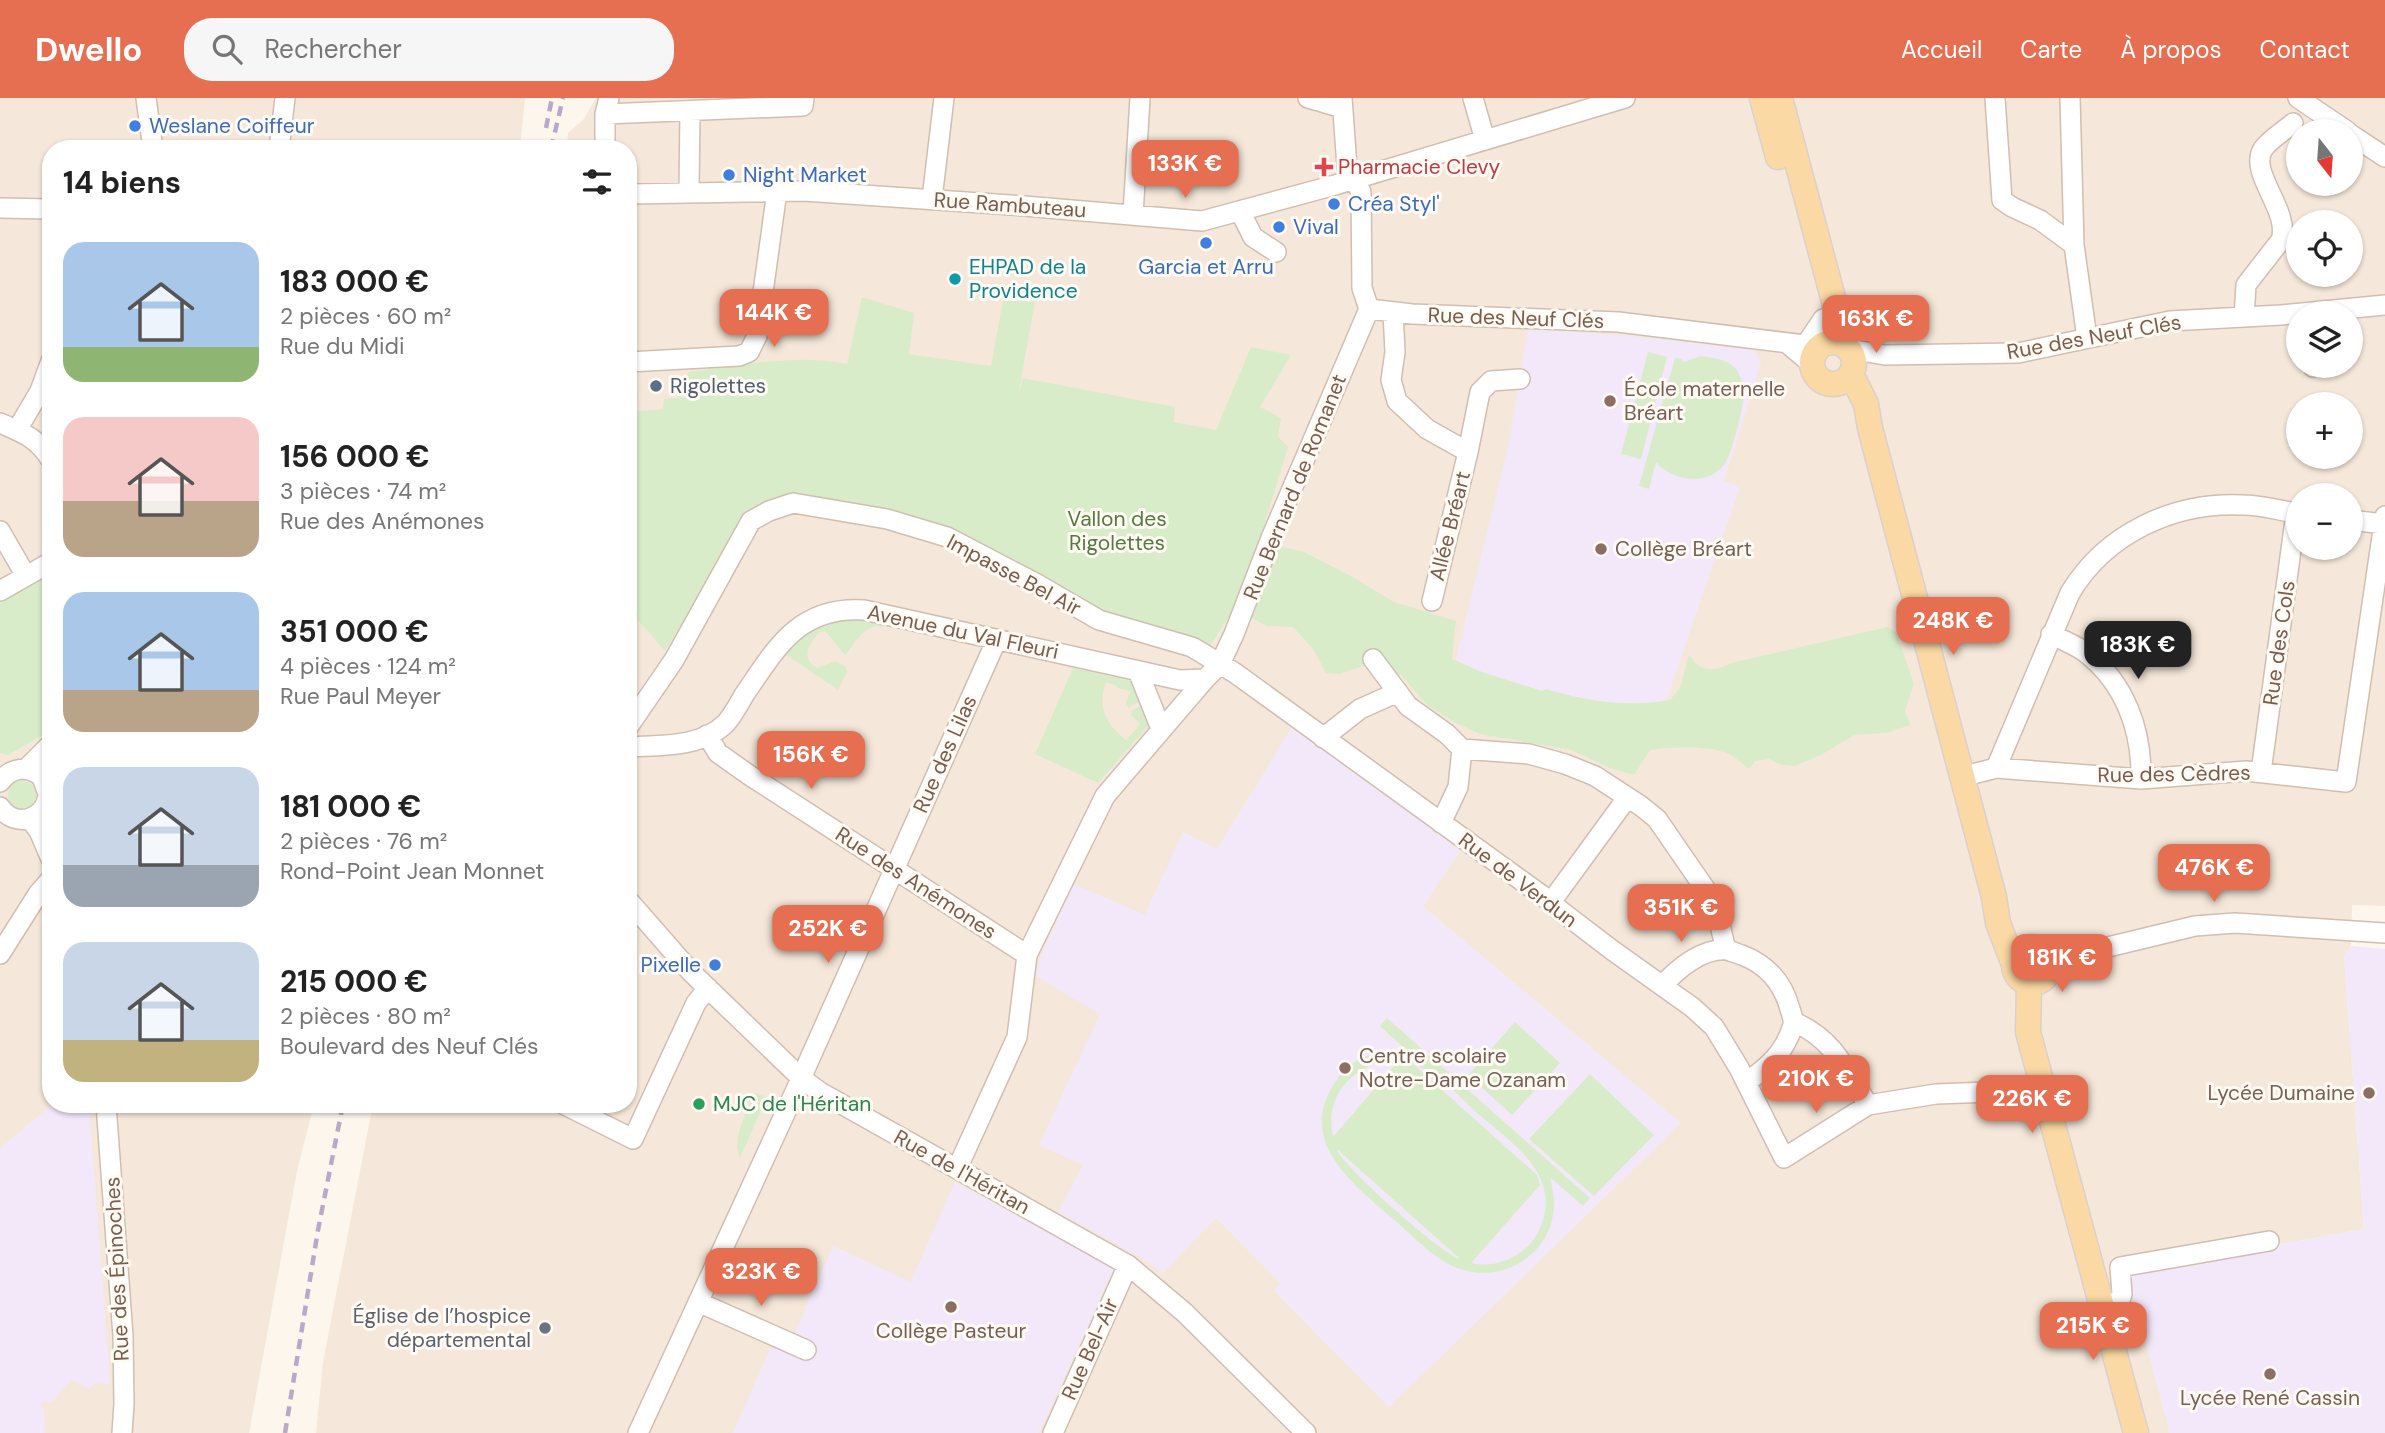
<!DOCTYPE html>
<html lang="fr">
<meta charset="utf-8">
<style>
body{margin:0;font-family:"DM Sans",sans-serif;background:#f6f6f6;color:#222;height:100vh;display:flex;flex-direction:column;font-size:26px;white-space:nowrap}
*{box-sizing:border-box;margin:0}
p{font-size:23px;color:#767676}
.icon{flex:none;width:38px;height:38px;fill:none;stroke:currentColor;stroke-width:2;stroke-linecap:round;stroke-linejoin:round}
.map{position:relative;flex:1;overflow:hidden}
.panel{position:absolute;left:42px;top:42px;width:595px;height:973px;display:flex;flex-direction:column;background:#fff;border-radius:28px;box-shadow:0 2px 5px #0004}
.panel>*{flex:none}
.needle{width:46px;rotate:163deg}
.controls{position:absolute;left:2286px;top:21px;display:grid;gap:14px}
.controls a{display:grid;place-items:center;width:77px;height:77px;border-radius:50%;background:#fff;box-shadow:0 2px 5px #0004;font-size:35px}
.price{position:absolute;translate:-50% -60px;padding:0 16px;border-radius:14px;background:#e76f51;color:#fff;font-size:23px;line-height:46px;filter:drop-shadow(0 2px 4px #0008)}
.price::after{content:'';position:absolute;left:50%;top:42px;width:21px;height:16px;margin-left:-10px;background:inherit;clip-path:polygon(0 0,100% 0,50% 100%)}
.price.current{background:#222;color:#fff}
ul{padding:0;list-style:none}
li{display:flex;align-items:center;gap:21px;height:175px;padding:0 21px}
li span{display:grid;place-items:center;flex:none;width:196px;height:140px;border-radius:21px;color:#555}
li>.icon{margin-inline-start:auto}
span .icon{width:84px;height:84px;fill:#fffc;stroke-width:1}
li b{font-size:30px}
h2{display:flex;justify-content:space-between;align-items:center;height:84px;padding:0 21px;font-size:30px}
header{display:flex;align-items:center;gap:42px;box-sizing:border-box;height:98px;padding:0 35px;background:#e76f51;color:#fff}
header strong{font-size:33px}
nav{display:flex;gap:38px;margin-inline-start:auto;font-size:24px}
.search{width:490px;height:63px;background:#f6f6f6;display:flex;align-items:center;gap:18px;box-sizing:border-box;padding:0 24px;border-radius:28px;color:#767676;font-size:26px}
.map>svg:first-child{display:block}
.residential{fill:#f5e8da;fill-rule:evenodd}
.education{fill:#f3e8fa}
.green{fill:#d8ecc9;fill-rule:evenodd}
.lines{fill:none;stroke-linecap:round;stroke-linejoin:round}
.minor-casing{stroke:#d1beb0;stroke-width:22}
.major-casing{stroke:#dad1cd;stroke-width:27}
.minor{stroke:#fff;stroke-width:19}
.major{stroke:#fbd9a5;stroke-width:24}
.rail{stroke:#b9a8c9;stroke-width:4.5;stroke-dasharray:10 7;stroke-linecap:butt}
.shop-dot{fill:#3f7fe0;stroke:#fffaf3;stroke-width:2.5}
.health-dot{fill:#e0444e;stroke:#fffaf3;stroke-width:2.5}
.culture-dot{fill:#0f9aa8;stroke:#fffaf3;stroke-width:2.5}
.service-dot{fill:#5c6f8a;stroke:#fffaf3;stroke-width:2.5}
.education-dot{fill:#8d6e63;stroke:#fffaf3;stroke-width:2.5}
.leisure-dot{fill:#2e9e5b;stroke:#fffaf3;stroke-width:2.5}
.worship-dot{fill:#6b7280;stroke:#fffaf3;stroke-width:2.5}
.labels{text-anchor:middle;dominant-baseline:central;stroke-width:6;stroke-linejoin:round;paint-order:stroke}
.shop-label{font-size:21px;fill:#366cbe;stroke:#fffaf3;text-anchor:start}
.health-label{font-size:21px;fill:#be3a42;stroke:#fffaf3;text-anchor:start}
.street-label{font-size:21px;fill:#7a5c4d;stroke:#fffaf3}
.culture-label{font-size:21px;fill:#0d838f;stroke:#fffaf3;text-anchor:start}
.service-label{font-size:21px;fill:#4e5e75;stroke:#fffaf3;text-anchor:start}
.education-label{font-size:21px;fill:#785e54;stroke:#fffaf3;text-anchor:start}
.park-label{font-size:21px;fill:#537a41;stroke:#fffaf3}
.leisure-label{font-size:21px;fill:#27864d;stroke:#fffaf3;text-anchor:start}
.worship-label{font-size:21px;fill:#5b616d;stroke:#fffaf3;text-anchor:end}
</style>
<header>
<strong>Dwello</strong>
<div class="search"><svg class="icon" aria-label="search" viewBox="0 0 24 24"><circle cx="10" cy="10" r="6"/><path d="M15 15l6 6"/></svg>Rechercher</div>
<nav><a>Accueil</a><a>Carte</a><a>À propos</a><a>Contact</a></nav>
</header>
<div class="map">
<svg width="2385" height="1335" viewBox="0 0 2385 1335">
<rect width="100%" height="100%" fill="#fdf6ec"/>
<path class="residential" d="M0,0H525L520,51H51V1006H314L297,1073L249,1335H0Z
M596,0H2385V808L2352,807L2351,848L2344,858L2364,1131L2128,1174L2170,1335H316L323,1264L373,1006H628V51H567L568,35L583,22ZM2298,33H2350V86H2298ZM2298,124H2350V177H2298ZM2298,215H2350V268H2298ZM2298,306H2350V359H2298ZM2298,397H2350V450H2298Z"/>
<path class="education" d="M1528,231L1630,238L1754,252L1761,265L1724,383L1740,388L1654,638L1453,573L1509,345Z
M1292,629L1461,752L1423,808L1681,1025L1389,1309L1274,1193L1280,1185L1216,1120L1163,1175L1143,1161L1058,1114L1083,1067L1039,1047L1100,916L1036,878L1042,855L1074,786L1145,817L1183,734L1217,751Z
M2351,848L2385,851V1335H2170L2127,1174L2364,1131L2344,858Z
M53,1006H89L110,1286L95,1285L89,1291L72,1282L50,1306L46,1302L40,1306L44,1313L45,1335H0V1050Z
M955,1084L1114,1170L1039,1335H733L772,1247L806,1262L814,1244L795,1234L833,1148L911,1184Z"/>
<path class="green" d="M862,199L914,215L909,256L991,268L1003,202L1035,204L1018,298L1023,280L1175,309L1174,324L1216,332L1251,249L1291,257L1260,309L1281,320L1278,339L1288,349L1260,441L1281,449L1302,453L1351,478L1394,504L1456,523L1452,561L1482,574L1542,593L1546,591C1591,604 1624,609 1670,602L1680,590L1689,557C1700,575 1715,574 1731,565L1887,529L1896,534L1914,586L1905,612L1910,627L1886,635L1854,637L1821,657L1795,668L1782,667L1769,661L1755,663L1749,671C1743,667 1738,661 1731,657C1711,647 1672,649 1650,652L1634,677L1610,670L1571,652L1480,636L1454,624L1426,606L1401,577L1363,568L1339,576L1326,575L1314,552L1293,529L1267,528L1234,511L1210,548L1203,546L1105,513L1063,493L955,433L898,413L821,401L738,433L665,553L628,511V314L663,311L664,301L686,299L688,274C741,268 793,255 847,266Z
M1648,254L1667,259L1641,361L1621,356Z
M1701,258C1713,260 1728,261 1736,271C1740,277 1745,289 1744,296C1744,308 1732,354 1726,364C1711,389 1672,384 1656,364L1649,391L1639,388L1675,260L1682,261L1683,264Z
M51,476V632L8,657L0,655V505Z
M836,523H869L882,526V529C864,525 856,545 845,557L825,533L820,534C809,546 800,559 817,570L835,563L846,569L847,574L838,592L784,555L804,534Z
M1073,570L1136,584L1140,604L1130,608L1131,612L1126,606L1130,593L1117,590V588L1106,584C1097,610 1106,626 1126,642L1140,626L1131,617V613L1145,605L1150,626L1098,685L1035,656Z
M8 697a14 14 0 1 1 28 0a14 14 0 1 1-28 0Z
M1387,920L1590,1100L1583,1108L1551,1080C1552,1093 1556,1105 1553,1117C1546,1160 1500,1185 1460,1171C1437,1163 1418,1143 1400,1127C1357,1089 1291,1044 1338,980C1355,957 1382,951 1409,955L1380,928ZM1385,962H1399L1333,1039C1325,998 1348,974 1385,962ZM1413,966C1438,975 1458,997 1477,1015C1509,1043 1558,1073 1543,1122C1539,1133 1535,1142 1526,1150C1511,1163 1491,1170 1471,1165L1540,1087L1537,1077ZM1337,1052H1338L1460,1161C1439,1154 1347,1072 1337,1052Z
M1515,924L1560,965L1512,1017L1468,977Z
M1590,976L1654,1037L1594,1098L1529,1041Z
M755,995L767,999L740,1060C731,1039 747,1015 755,995Z"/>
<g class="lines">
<defs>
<path id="minor" d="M146,0L153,51
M1308,0L1342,10
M1342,0L1347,69L1361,94L1362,190L1369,211
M1473,0L1485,42
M1995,0L2002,102L2012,109L2040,122L2074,147L2087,240
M2070,0L2074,147
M2298,0L2347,33
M605,16L803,8L804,0
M2350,36L2385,59
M279,51L285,0
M605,51V16L609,0
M689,93L690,13
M628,96L804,93L1024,108L1202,123L1335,87L1625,0
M932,101L944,0
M0,110L51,111
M1133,117L1140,0
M1244,121L1253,139L1276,154
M1369,211L1412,216L1618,224L1821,249
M1393,214L1395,254L1391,282L1397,303L1427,331L1468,354
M2244,219L2246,187L2281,142C2291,113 2248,75 2263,51C2270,41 2284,33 2293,25
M1788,246L1813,267
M1805,248L1823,221
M1849,251L1885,257L2018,255L2170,223L2281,217L2385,207
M628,264L739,258L749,254L757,238L777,93
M2313,268V269
M0,325C23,335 38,340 51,362
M17,332L40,293L51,263
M2350,422L2384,426
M0,433L26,478
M0,493L51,464
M1432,503L1468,354L1480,294L1491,283L1520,281
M2051,536C2062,542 2075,547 2085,554C2125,585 2142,632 2141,681
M1373,561L1408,608L1447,636L1462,651L1529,656L1565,666L1595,678L1641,708L1657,721L1708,795L1719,823L1726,852
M1138,573L1161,631
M628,629L674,562L751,423L769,413L793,405L887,421L947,439L1037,486L1099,522L1192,549L1235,575L1551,804L1561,813L1612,852L1692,909L1714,929L1739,970L1784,1060L1868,1007
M707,637L718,655L749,677L1027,857
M1323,640L1360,611L1398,594
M628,649C660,647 701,650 726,625C733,617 739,606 744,597C777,549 799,508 864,512L1180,582L1205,581L1220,566L1234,536L1271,440L1369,211
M1996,670L2070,495C2106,435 2175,403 2244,407C2262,407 2280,413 2298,415
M26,671L51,646
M2261,674L2296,415
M1961,679L1996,670L2141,681L2246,673L2346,684L2385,418
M0,684C11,669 28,667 42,679L48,696C46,722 15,731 0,709
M30,721L39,733L51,761
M1441,725L1458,689L1462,651
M628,802L691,874L801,980L820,994L1128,1167L1185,1215L1306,1335
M1551,804L1627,700
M0,856L38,796L51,781
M2050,863L2195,828L2235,825L2385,835
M1662,888C1677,871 1702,850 1727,852C1731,853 1738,856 1742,857C1768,867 1783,885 1790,911C1792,917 1794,922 1793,927C1785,954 1768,970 1746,984
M1794,924C1834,941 1846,972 1868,1007L1936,996L2044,992
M106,1006L123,1238L124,1306L122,1335
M563,1006L633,1041L696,905L708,890
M957,1071L1017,939L1027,857L1105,698L1205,581
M698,1204L806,1252
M2103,1210L2120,1202L2122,1196L2120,1169L2269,1143
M638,1335L794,996L997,541
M1053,1335L1128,1167"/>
<path id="major" d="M1762,0L1778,59
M1780,0L1846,249
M1812 265a21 21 0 1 1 42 0a21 21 0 1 1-42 0Z
M1851,276L1866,306L1870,330L1994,799L1998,825L2013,864
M2014 867a18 18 0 1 1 36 0a18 18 0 1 1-36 0Z
M2029,886L2028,934L2136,1335"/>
</defs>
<use href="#minor" class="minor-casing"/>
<use href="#major" class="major-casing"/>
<use href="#minor" class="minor"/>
<use href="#major" class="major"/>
<path class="rail" d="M546,30L552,0
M551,51L563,0
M285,1335L318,1132L343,1006"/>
</g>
<g class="shop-dot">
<circle cx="135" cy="28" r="7"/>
<circle cx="729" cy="77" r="7"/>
<circle cx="1334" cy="106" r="7"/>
<circle cx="1279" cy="129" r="7"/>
<circle cx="1206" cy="145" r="7"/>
<circle cx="715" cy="867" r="7"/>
</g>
<path class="health-dot" d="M1320.5 58.5h7v7h7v7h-7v7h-7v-7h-7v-7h7z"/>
<circle class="culture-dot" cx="955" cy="181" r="7"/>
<circle class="service-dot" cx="656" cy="288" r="7"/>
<g class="education-dot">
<circle cx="1610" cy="303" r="7"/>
<circle cx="1601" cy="451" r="7"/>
<circle cx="1345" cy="970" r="7"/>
<circle cx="2369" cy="995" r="7"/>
<circle cx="951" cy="1209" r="7"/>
<circle cx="2270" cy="1276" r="7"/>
</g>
<circle class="leisure-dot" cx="699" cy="1006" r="7"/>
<circle class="worship-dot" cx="545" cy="1230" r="7"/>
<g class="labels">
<g class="shop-label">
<text x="149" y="28">Weslane Coiffeur</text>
<text x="743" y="77">Night Market</text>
<text x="1348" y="106">Créa Styl'</text>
<text x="1293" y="129">Vival</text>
<text x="1206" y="169" text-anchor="middle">Garcia et Arru</text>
<text x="701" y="867" text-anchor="end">Pixelle</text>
</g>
<g class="health-label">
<text x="1338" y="69">Pharmacie Clevy</text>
</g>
<g class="street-label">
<text transform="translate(1010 107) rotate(4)">Rue Rambuteau</text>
<text transform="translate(1516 220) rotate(2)">Rue des Neuf Clés</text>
<text transform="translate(2094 239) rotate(-10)">Rue des Neuf Clés</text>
<text transform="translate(1295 389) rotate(-68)">Rue Bernard de Romanet</text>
<text transform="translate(1450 428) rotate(-76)">Allée Bréart</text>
<text transform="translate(1014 477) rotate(28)">Impasse Bel Air</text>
<text transform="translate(963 534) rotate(12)">Avenue du Val Fleuri</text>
<text transform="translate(2279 545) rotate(-82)">Rue des Cols</text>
<text transform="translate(945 656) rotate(-66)">Rue des Lilas</text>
<text transform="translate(2174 676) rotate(-1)">Rue des Cèdres</text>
<text transform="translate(1518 782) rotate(37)">Rue de Verdun</text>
<text transform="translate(916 785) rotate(33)">Rue des Anémones</text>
<text transform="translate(962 1074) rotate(29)">Rue de l'Héritan</text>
<text transform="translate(117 1171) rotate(-93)">Rue des Épinoches</text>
<text transform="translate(1090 1251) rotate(-66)">Rue Bel-Air</text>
</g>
<g class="culture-label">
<text x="969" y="169">EHPAD de la<tspan x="969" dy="24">Providence</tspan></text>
</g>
<g class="service-label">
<text x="670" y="288">Rigolettes</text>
</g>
<g class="education-label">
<text x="1624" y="291">École maternelle<tspan x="1624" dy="24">Bréart</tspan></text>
<text x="1615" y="451">Collège Bréart</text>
<text x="1359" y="958">Centre scolaire<tspan x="1359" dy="24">Notre-Dame Ozanam</tspan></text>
<text x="2355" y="995" text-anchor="end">Lycée Dumaine</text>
<text x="951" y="1233" text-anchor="middle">Collège Pasteur</text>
<text x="2270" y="1300" text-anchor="middle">Lycée René Cassin</text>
</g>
<g class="park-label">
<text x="1117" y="421">Vallon des<tspan x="1117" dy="24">Rigolettes</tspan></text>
</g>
<g class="leisure-label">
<text x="713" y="1006">MJC de l'Héritan</text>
</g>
<g class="worship-label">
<text x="531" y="1218">Église de l’hospice<tspan x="531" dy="24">départemental</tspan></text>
</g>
</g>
</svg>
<div class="controls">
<a><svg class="needle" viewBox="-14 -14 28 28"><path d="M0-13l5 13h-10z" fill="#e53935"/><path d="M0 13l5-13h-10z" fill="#767676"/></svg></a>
<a><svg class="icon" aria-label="locate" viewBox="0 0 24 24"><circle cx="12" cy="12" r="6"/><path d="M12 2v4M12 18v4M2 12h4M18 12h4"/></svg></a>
<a><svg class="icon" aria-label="layers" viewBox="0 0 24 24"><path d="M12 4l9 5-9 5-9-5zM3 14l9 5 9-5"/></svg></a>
<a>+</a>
<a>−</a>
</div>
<b class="price" style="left:1185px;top:102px">133K €</b>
<b class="price" style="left:774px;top:251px">144K €</b>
<b class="price" style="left:1876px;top:257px">163K €</b>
<b class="price" style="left:1953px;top:559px">248K €</b>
<b class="price current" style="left:2138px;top:583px">183K €</b>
<b class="price" style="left:811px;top:693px">156K €</b>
<b class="price" style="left:2214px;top:806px">476K €</b>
<b class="price" style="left:1681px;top:846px">351K €</b>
<b class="price" style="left:828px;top:867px">252K €</b>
<b class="price" style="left:2062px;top:896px">181K €</b>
<b class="price" style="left:1816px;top:1017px">210K €</b>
<b class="price" style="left:2032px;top:1037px">226K €</b>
<b class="price" style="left:761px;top:1210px">323K €</b>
<b class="price" style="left:2093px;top:1264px">215K €</b>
<section class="panel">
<h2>14 biens<svg class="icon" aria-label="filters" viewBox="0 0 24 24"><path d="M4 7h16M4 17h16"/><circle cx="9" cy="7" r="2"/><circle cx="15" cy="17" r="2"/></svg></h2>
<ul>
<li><span style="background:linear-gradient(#a9c7e8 75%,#8fb573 0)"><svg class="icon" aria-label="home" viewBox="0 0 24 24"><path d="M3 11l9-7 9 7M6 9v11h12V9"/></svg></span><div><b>183 000 €</b><p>2 pièces · 60 m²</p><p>Rue du Midi</p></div></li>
<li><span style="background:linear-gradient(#f6c9c9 60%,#b9a48a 0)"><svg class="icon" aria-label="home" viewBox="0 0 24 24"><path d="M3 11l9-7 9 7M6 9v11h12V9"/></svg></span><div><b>156 000 €</b><p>3 pièces · 74 m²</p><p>Rue des Anémones</p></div></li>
<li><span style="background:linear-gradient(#a9c7e8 70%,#b9a48a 0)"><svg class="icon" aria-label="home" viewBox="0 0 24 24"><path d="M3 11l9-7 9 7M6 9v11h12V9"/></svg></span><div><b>351 000 €</b><p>4 pièces · 124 m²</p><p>Rue Paul Meyer</p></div></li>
<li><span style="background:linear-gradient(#c9d6e8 70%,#9aa5b1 0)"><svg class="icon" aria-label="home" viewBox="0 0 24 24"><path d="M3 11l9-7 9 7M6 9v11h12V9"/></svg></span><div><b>181 000 €</b><p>2 pièces · 76 m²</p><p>Rond-Point Jean Monnet</p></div></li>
<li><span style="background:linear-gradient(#c9d6e8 70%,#c2b280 0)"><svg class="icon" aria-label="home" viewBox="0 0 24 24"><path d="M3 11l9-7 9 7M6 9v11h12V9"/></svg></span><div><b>215 000 €</b><p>2 pièces · 80 m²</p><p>Boulevard des Neuf Clés</p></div></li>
</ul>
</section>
</div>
